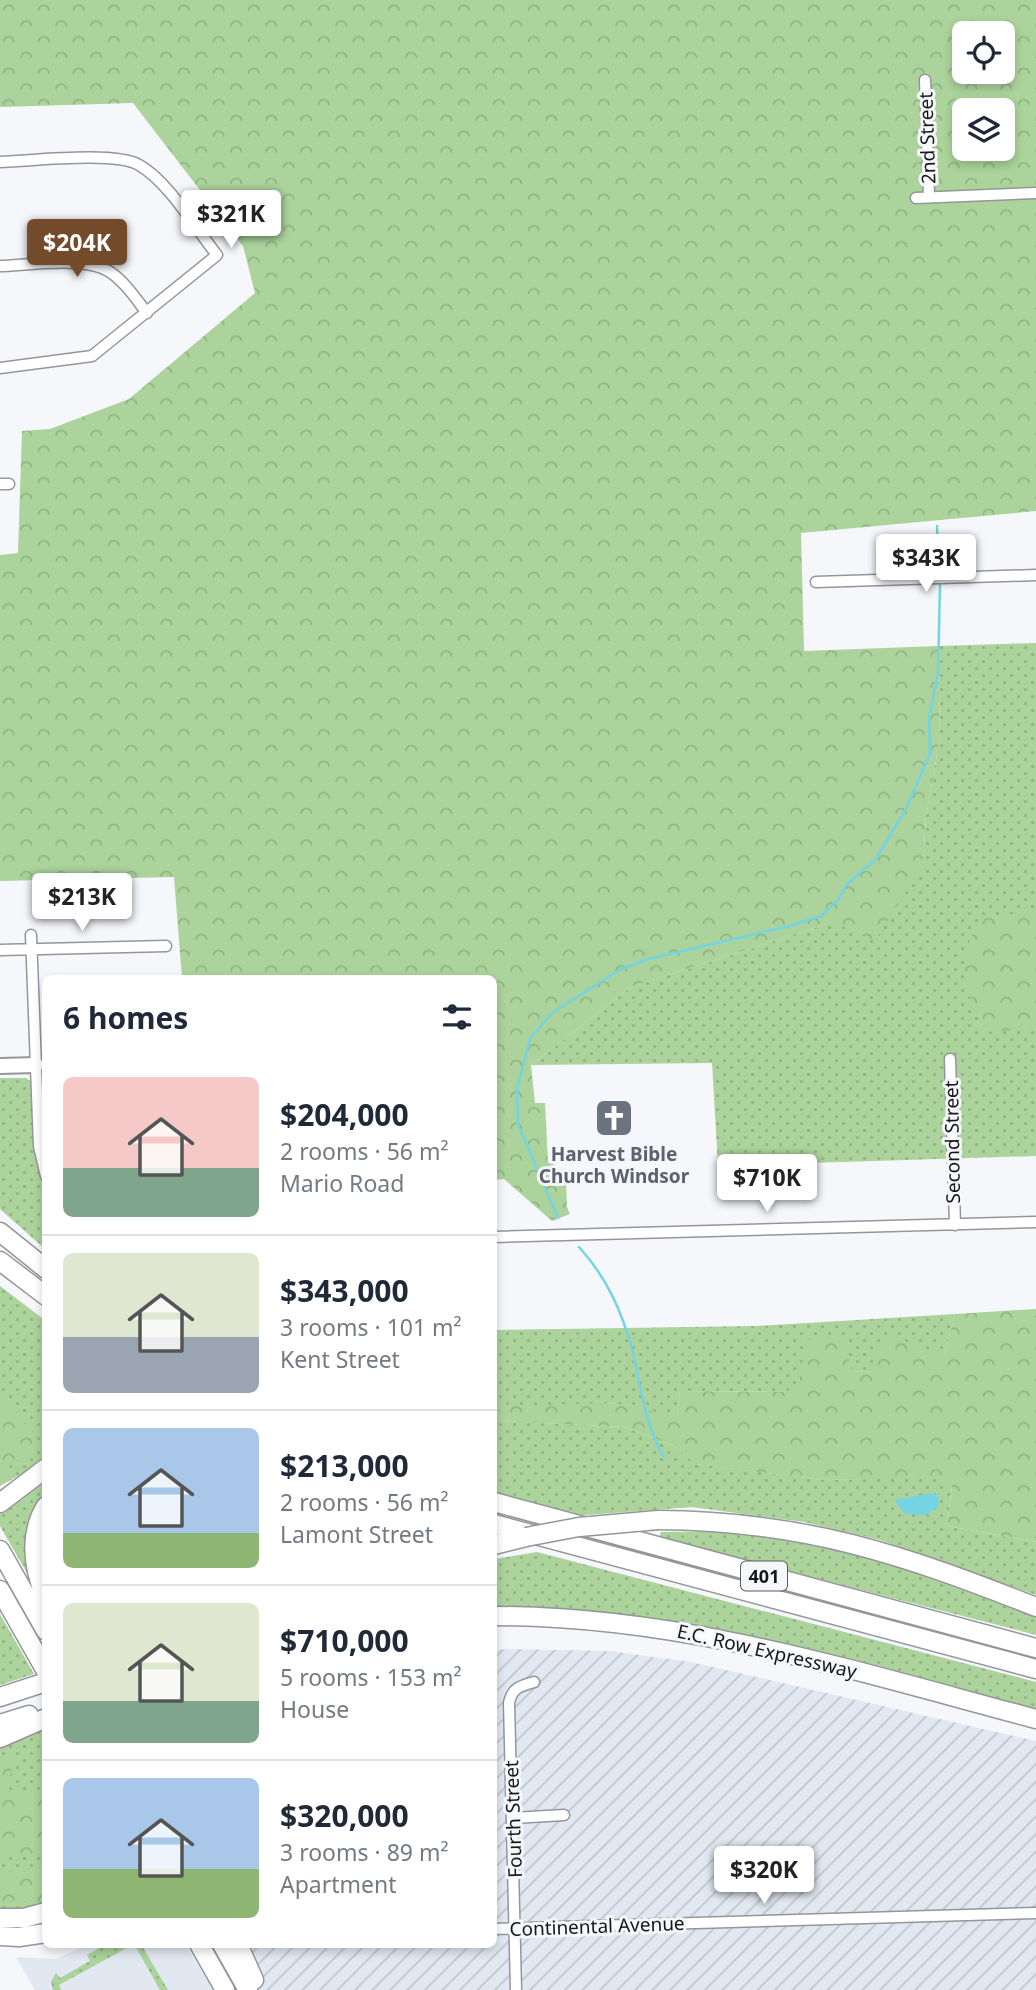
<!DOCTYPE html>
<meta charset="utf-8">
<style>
body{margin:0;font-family:"Noto Sans",sans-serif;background:#f2f2f3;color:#1f2937;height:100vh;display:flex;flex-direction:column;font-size:26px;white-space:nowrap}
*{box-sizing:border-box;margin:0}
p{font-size:23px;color:#747a83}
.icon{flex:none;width:38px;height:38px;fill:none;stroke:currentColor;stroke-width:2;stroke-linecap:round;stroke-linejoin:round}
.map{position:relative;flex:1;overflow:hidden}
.panel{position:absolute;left:42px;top:975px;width:455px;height:973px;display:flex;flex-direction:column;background:#fff;border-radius:10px;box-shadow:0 4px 10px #0003}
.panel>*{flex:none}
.tools{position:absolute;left:952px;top:21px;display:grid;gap:14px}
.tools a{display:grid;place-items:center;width:63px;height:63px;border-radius:10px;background:#fff;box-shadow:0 4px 10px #0003;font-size:35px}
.price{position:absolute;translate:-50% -60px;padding:0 16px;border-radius:7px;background:#fff;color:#222;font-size:23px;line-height:46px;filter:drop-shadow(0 2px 4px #0008)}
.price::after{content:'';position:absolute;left:50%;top:42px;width:21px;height:16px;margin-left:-10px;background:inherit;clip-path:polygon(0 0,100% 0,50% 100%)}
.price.selected{background:#734b2a;color:#fff}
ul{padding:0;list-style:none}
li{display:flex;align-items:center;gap:21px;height:175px;padding:0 21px}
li+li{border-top:2px solid #e0e1e3}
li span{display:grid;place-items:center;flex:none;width:196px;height:140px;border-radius:10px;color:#555}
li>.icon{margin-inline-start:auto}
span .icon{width:84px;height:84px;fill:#fffc;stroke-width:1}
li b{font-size:30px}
h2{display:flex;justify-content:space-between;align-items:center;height:84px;padding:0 21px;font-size:30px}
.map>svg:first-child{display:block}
.built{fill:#e1e8f1}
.industrial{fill:url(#industrial-furrows)}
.green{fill:url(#green-dots)}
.forest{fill:url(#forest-crowns);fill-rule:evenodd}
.water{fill:#74d4e4}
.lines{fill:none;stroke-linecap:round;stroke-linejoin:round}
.stream{stroke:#74d4e4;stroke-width:2.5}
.street-casing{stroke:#949699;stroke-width:13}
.secondary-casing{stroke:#949699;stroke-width:18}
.highway-casing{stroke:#949699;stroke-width:21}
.street{stroke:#fff;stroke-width:10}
.secondary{stroke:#fff;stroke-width:14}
.highway{stroke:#fff;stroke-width:18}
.highway-bridge-casing{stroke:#949699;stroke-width:21;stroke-linecap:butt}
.highway-bridge{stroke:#fff;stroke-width:18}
.labels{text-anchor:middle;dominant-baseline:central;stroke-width:6;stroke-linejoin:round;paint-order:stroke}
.shield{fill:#f5f7fb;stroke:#585a5b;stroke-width:2}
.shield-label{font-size:18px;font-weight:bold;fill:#151617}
.street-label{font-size:19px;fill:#151617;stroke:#f5f7fb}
.worship-label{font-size:19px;font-weight:bold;fill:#5b616d;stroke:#f5f7fb}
</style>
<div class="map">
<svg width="1036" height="1990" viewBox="0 0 1036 1990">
<defs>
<pattern id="industrial-furrows" width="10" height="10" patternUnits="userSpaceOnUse" patternTransform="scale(1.75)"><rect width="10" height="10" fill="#e1e8f1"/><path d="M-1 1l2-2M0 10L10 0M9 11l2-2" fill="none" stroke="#c0c6ce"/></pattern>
<pattern id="green-dots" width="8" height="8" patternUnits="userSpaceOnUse" patternTransform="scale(1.75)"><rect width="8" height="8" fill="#abd39b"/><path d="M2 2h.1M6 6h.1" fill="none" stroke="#92b485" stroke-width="1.8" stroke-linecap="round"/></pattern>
<pattern id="forest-crowns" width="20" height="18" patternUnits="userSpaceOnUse" patternTransform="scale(1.75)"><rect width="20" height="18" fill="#abd39b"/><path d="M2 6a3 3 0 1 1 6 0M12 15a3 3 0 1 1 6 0" fill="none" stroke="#92b485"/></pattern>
</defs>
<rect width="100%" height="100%" fill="#f5f7fb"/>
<path class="built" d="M88,1944H185L214,1990H35L16,1957L56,1959Z"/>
<path class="industrial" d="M505,1649L610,1651L691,1662L1036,1741V1990H259L240,1944H494V1650Z"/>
<path class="green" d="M1036,643V1156L718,1166L712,1063L531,1065L631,987L833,922L923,864L926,816L940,738L938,646Z
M0,1078H26L32,1082L36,1157L45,1186V1249L0,1209Z
M0,1286L46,1321L45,1461L0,1486Z
M955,1314L944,1356L872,1372L852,1371L797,1392L680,1391L677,1417L612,1403L501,1421L624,1427L672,1445L697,1464L822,1480L944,1477L952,1486L947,1526L1036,1542V1595L880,1540L804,1522L692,1507L573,1516L494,1493V1330L756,1326Z
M45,1482L35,1587L0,1526V1513Z
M661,1532C682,1532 704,1531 725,1532C832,1540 938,1574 1036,1615V1635L659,1538Z
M537,1552L1036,1682V1711L744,1634L577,1611H494V1559Z
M0,1614L34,1674L0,1685Z
M45,1728V1907L0,1912V1746Z
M106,1944H141L168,1990H160L134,1944L59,1985L61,1990H53L51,1982L56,1973L60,1978L90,1961L87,1955Z"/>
<path class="forest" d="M0,0H1036V511L801,533L804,651L938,646L940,738L926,816L923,864L875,941L833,922L631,987L531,1065L535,1103H545L548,1163H554L555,1170L574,1169V1181H566L567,1207L570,1214L552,1221L504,1179L494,1180V978H182L174,877L0,881V555L18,553L22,431L50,429L129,399L255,293L243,246L133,103L0,107ZM964,33H1003V72H964ZM964,110H1003V149H964Z
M1026,912L1036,918V1029L985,1032C961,981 955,972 979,919Z
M1036,1309V1542L947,1526L952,1486L944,1478L822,1480L696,1464L672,1445L624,1427L500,1421V1406L612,1403L677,1416L680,1391L797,1392L806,1340L843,1338L852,1371L872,1372L882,1336L944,1356L955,1314Z
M0,1397C14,1401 19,1409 24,1423L33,1428L31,1440L45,1441L46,1447L10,1464L9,1477L0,1480Z
M13,1752L9,1793L45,1789V1849L3,1859L0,1865V1758Z
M40,1871L45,1876V1901L0,1902V1872Z"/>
<path class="water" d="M934,1493L939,1498L938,1507L926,1515L905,1514L894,1500Z"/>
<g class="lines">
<path class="stream" d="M937,526L939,571
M558,1218L518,1124L517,1089L530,1039L552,1013L619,970L648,959L790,926L821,916L838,900L848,883L875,860L906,809L930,754L929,719L938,674L940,585
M579,1247C607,1278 622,1311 633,1353C641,1388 645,1426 664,1457"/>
<defs>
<path id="street" d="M925,80L929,196
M0,162C31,161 115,151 139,165C168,181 196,229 217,255L92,356L0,368
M916,198L1036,193
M0,266C29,265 86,256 110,272C125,282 136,299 147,313
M0,484H9
M816,582L1036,575
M31,935L39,1146L46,1176
M0,950L166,946
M950,1059L955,1225
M494,1237L1036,1222
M513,1818L564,1815
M494,1929L1036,1913
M516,1990L509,1703C512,1688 520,1686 534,1682"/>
<path id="secondary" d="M0,1066L36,1065"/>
<path id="highway" d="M0,1232L46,1269
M0,1261L46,1296
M494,1502L1036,1648
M0,1503L46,1468
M46,1506C28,1535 33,1568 46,1599
M658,1520C804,1521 902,1554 1036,1607
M494,1524L1036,1669
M494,1545L526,1537
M0,1550L46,1631
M0,1590L46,1671
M494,1616C683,1616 855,1671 1036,1719
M0,1697L46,1682
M0,1724L29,1715
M0,1738L46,1718
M0,1918H24L46,1912
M0,1936L19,1937L46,1933
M199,1944L225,1990
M222,1944L248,1990
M238,1944L254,1980"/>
</defs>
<use href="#street" class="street-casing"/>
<use href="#secondary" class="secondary-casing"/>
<use href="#highway" class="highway-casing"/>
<use href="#street" class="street"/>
<use href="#secondary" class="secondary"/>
<use href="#highway" class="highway"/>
<defs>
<path id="highway-bridge" d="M526,1537L579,1527L658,1520"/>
</defs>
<use href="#highway-bridge" class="highway-bridge-casing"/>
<use href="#highway-bridge" class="highway-bridge"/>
</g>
<defs>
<symbol id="church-square" viewBox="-11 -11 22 22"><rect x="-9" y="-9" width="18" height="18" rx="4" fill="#6b7280" stroke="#f5f7fb"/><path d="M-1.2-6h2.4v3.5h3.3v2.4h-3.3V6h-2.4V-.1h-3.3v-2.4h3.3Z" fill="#fff"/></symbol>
</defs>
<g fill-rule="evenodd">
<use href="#church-square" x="592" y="1096" width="44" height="44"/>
</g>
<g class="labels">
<rect class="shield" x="741" y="1561.5" width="46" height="29" rx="5"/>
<g class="shield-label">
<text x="764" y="1576">401</text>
</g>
<g class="street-label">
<text transform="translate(927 138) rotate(-92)">2nd Street</text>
<text transform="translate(952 1142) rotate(-91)">Second Street</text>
<text transform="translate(767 1651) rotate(13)">E.C. Row Expressway</text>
<text transform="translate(513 1819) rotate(-92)">Fourth Street</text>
<text transform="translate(597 1926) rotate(-2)">Continental Avenue</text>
</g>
<g class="worship-label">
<text x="614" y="1154">Harvest Bible<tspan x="614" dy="22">Church Windsor</tspan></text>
</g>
</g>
</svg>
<div class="tools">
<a><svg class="icon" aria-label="locate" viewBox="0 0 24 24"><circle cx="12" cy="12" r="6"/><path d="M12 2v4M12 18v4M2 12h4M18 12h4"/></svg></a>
<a><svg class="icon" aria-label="layers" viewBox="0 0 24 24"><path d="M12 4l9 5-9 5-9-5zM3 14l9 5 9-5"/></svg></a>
</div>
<b class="price" style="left:231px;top:250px">$321K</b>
<b class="price selected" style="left:77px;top:279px">$204K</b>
<b class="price" style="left:926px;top:594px">$343K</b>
<b class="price" style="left:82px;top:933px">$213K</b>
<b class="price" style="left:767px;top:1214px">$710K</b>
<b class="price" style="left:764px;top:1906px">$320K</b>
<section class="panel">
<h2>6 homes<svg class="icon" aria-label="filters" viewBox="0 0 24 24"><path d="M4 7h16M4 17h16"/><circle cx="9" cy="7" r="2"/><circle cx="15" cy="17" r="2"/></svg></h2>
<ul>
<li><span style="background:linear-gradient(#f6c9c9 65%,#7fa58c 0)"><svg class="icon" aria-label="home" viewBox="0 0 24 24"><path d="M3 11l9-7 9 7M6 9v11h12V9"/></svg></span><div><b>$204,000</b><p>2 rooms · 56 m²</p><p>Mario Road</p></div></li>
<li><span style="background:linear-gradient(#dfe7d0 60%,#9aa5b1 0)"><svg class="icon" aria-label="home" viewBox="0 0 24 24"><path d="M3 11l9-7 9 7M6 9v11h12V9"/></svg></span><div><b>$343,000</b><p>3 rooms · 101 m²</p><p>Kent Street</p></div></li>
<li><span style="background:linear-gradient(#a9c7e8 75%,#8fb573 0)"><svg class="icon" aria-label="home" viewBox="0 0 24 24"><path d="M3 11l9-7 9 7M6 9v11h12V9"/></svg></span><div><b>$213,000</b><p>2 rooms · 56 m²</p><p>Lamont Street</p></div></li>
<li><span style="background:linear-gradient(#dfe7d0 70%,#7fa58c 0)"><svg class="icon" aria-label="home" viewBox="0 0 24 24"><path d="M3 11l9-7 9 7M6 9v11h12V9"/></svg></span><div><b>$710,000</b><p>5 rooms · 153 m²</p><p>House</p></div></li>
<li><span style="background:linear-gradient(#a9c7e8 65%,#8fb573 0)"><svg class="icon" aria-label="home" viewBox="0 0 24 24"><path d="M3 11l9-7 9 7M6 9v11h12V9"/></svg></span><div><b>$320,000</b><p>3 rooms · 89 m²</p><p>Apartment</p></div></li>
</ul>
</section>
</div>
